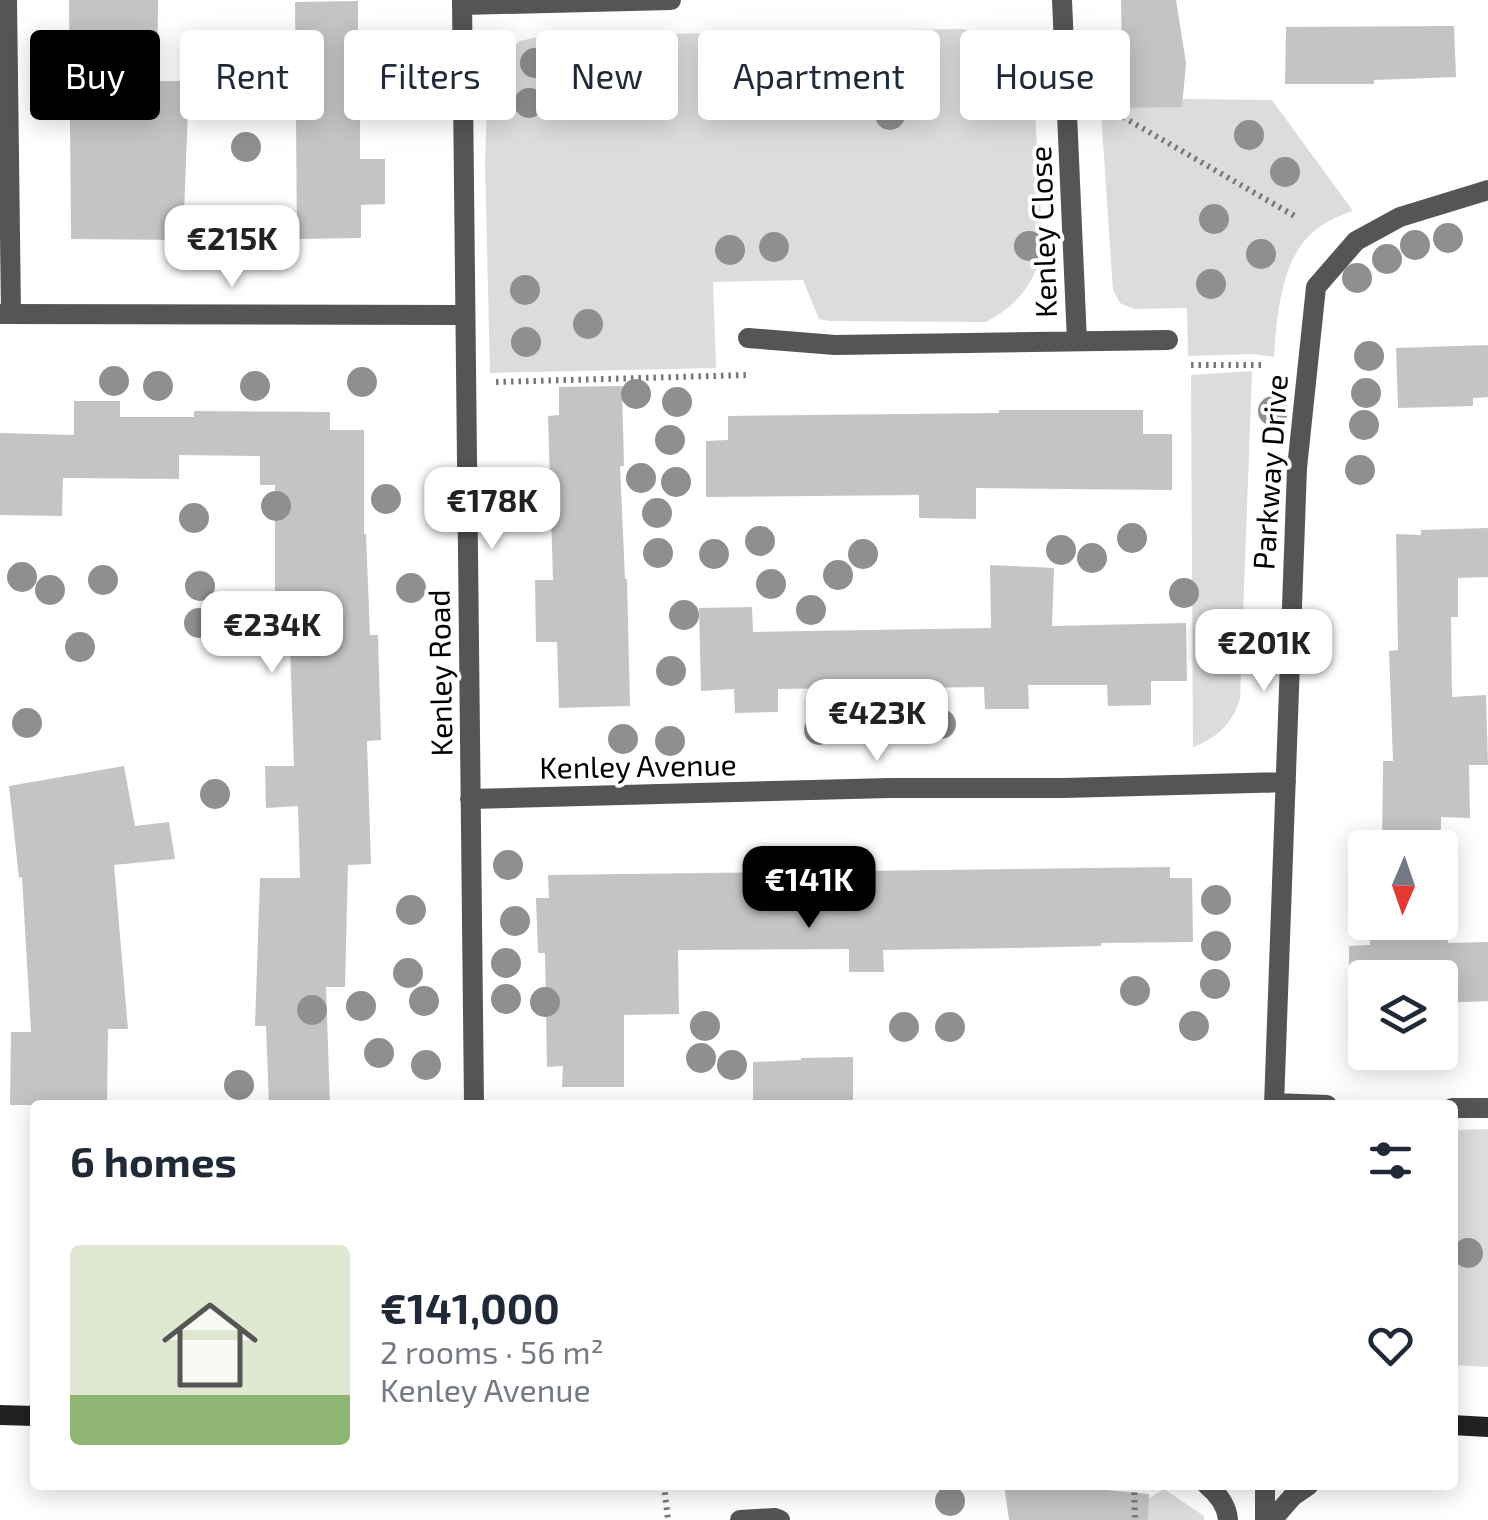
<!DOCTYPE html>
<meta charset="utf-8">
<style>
body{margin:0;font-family:"Exo 2",sans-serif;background:#f6f6f7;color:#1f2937;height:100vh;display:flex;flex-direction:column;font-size:38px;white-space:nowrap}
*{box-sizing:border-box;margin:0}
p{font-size:32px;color:#747a83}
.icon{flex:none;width:55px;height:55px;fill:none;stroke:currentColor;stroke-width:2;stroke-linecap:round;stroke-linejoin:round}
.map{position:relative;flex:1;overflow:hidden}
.sheet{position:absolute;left:30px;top:1100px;width:1428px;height:390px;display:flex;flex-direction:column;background:#fff;border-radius:10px;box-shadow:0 5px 25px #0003}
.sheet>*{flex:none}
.banner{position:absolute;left:30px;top:30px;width:1430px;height:90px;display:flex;gap:20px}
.needle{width:65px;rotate:182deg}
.tools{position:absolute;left:1348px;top:830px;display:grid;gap:20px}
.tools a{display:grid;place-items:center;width:110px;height:110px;border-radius:10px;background:#fff;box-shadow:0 5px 25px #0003;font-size:50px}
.price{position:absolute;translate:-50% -85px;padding:0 22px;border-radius:20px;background:#fff;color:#222;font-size:32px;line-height:65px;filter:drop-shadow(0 2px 5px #0008)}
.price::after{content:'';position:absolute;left:50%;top:60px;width:30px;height:22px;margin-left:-15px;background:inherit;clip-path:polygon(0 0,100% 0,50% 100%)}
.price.active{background:#000;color:#fff}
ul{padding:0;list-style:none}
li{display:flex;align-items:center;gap:30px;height:250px;padding:0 40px}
li span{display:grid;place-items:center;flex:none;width:280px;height:200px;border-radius:10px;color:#555}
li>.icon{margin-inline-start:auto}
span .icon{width:120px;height:120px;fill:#fffc;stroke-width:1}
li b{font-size:42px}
h2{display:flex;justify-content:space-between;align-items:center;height:120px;padding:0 40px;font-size:42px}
.chip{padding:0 35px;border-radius:10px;background:#fff;box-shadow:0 5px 25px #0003;font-size:35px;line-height:90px}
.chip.active{background:#000;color:#fff}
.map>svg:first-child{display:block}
.green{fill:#dcdcdc}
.building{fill:#c4c4c4}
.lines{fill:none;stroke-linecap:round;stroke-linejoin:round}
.path{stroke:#777;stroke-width:6;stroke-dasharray:2.5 5;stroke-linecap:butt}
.lane{stroke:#555;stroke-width:20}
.street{stroke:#555;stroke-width:20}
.secondary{stroke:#222;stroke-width:20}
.tree{fill:#8f8f8f}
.labels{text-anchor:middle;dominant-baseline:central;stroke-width:8;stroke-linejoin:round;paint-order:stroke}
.street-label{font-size:30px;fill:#000;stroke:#fff}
</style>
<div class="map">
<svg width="1488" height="1520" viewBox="0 0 1488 1520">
<rect width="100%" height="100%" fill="#fff"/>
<path class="green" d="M961,29C1003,34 1013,40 1033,79L1043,250C1033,285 1018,305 986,322L830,321L819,319L803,280L713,282L716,368L490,373L485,163L488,82L502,55L520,41L543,36Z
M1100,98L1272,100L1353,211C1342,215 1328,220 1318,228C1281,255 1277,314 1274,357L1253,354L1188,356L1187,308L1134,309L1120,303L1113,290Z
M1252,371L1240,699C1232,724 1217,738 1193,747L1191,375Z
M1488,1129V1367L1453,1365V1130Z
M1164,1489L1204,1516V1520H1113Z"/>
<path class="building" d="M69,0H158L157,81H189L183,240L71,239Z
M1121,0H1176L1186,63L1182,107L1120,108L1118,61H1122Z
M358,1V34H384V79H360V159H385V204L361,205V238L297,239L295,2Z
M1454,26L1456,77L1374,80V84H1285L1286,27Z
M1488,345V397L1473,398V406L1398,408L1396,348Z
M622,386L624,466H620L625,579H627L630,706L559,708L557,642H536L535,580H553L548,416L559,415V387Z
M74,401H120V417H194V411L330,412V430H364V534H366L370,635H378L381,740L367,741L371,864L348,865L345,987H326L330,1105H269L266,1026H255L260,878H300L298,806L266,808L265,766H294L289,615H275V485H260V456L179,455V479L63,478L62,516L0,515V433L74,435Z
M999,410H1143V434H1172V490L976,488V519L919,518V495L706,497V441L728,440V416L999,413Z
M1488,528V577L1458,578V617H1451L1452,697L1486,695L1488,765H1469L1470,818L1441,817V848H1382L1383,761H1393L1389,651L1398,650L1396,534L1421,535V530Z
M990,565L1054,568L1052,626L1186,623L1187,681H1151V705L1108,706L1107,685H1028L1029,709H985L984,687L901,688L902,711L857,712V688L778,689V712L735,713L734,689L701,691L699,608L752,607L753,632L991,628Z
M124,766L135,826L169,822L175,859L114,865L128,1029H108L107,1105H10L11,1032H31L22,877L19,878L9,786Z
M1170,867V878H1192L1193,942L1101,943V946L1015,948L883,950L884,972H849V949L678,950L679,1014L624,1015V1087H562L563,1066L547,1067L545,953H538L536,898H549L548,875Z
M1369,922H1448V943L1488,942V1001L1440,1003V978H1349V946L1370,945Z
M853,1057V1105H753V1062L801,1060V1058Z
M1004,1485H1054L1149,1494L1148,1520H1009Z"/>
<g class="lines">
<path class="path" d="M1097,102L1298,218
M1191,365H1262
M496,382L748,375
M664,1485L668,1520
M1134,1485L1135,1520"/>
<path class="lane" d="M740,1520L775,1518L780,1520"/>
<path class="street" d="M7,0L11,314
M462,0L474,1105
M1062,0L1077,341
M462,5L671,0
M0,314L464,315
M748,338L835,345L1168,340
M470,799L890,788H1064L1286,782
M1274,1103L1327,1105
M1274,1105L1297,468L1316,287L1356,241L1400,217L1488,190
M1452,1108H1488
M1207,1485C1218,1494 1227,1506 1228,1520
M1265,1520V1485
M1272,1520L1293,1496L1309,1485"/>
<path class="secondary" d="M0,1415L35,1416
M1452,1425L1488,1427"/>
</g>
<g class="tree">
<circle cx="581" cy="52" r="15"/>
<circle cx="535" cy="63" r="15"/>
<circle cx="769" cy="66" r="15"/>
<circle cx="724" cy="78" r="15"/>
<circle cx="644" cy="80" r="15"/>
<circle cx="529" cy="103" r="15"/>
<circle cx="890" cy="115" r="15"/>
<circle cx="1249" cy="135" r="15"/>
<circle cx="246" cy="147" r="15"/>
<circle cx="1285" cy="172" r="15"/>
<circle cx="1214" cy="219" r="15"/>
<circle cx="1448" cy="238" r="15"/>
<circle cx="1415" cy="245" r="15"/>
<circle cx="1029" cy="246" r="15"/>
<circle cx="774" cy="247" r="15"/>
<circle cx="730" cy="250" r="15"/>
<circle cx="1261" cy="254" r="15"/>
<circle cx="1387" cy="259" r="15"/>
<circle cx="1357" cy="278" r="15"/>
<circle cx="1211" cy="284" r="15"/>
<circle cx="525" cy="290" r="15"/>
<circle cx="588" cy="324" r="15"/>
<circle cx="526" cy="342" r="15"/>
<circle cx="1369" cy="356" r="15"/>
<circle cx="114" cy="381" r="15"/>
<circle cx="362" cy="382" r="15"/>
<circle cx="158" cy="386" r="15"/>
<circle cx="255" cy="386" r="15"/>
<circle cx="1366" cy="393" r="15"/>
<circle cx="636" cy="394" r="15"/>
<circle cx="677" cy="402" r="15"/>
<circle cx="1273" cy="411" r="15"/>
<circle cx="1364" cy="425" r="15"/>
<circle cx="670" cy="440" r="15"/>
<circle cx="1360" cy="470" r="15"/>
<circle cx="641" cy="478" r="15"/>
<circle cx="676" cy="482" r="15"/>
<circle cx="386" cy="499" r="15"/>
<circle cx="276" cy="506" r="15"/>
<circle cx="657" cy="513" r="15"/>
<circle cx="194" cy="518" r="15"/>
<circle cx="1132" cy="538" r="15"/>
<circle cx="760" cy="541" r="15"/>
<circle cx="1061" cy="550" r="15"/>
<circle cx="658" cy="553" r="15"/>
<circle cx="714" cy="554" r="15"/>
<circle cx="863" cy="554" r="15"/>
<circle cx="1092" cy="558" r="15"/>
<circle cx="838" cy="575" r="15"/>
<circle cx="22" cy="577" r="15"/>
<circle cx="103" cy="580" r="15"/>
<circle cx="771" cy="584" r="15"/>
<circle cx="200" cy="586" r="15"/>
<circle cx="411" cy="588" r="15"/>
<circle cx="50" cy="590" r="15"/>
<circle cx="1184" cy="593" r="15"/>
<circle cx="811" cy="610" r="15"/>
<circle cx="684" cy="615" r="15"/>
<circle cx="199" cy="623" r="15"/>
<circle cx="80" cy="647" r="15"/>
<circle cx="671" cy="671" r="15"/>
<circle cx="27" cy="723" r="15"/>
<circle cx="941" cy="724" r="15"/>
<circle cx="819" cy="730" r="15"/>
<circle cx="623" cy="739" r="15"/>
<circle cx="670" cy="741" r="15"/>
<circle cx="215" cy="794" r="15"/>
<circle cx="508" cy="865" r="15"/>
<circle cx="1216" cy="900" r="15"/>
<circle cx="411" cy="910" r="15"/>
<circle cx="515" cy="921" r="15"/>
<circle cx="1216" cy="946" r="15"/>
<circle cx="506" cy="963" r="15"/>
<circle cx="408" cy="973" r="15"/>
<circle cx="1215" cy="984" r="15"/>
<circle cx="1135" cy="991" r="15"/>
<circle cx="506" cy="999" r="15"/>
<circle cx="424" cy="1001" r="15"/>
<circle cx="545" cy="1002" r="15"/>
<circle cx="361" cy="1006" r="15"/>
<circle cx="312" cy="1010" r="15"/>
<circle cx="705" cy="1026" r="15"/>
<circle cx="1194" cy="1026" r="15"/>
<circle cx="904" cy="1027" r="15"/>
<circle cx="950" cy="1027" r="15"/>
<circle cx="379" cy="1053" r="15"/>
<circle cx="701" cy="1058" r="15"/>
<circle cx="426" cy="1065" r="15"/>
<circle cx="732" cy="1065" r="15"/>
<circle cx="239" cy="1085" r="15"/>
<circle cx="1468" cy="1253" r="15"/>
<circle cx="950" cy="1501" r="15"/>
</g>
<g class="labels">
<g class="street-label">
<text transform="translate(1042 232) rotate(-92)">Kenley Close</text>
<text transform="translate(1269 472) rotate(-86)">Parkway Drive</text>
<text transform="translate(439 673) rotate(-91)">Kenley Road</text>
<text transform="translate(638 765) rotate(-1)">Kenley Avenue</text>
</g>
</g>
</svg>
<div class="tools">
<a><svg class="needle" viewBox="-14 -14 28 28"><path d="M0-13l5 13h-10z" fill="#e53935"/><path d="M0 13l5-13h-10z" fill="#747a83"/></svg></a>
<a><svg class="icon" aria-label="layers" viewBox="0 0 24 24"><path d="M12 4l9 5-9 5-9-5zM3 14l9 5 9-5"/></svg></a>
</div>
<b class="price" style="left:232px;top:290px">€215K</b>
<b class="price" style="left:492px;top:552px">€178K</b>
<b class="price" style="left:272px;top:676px">€234K</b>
<b class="price" style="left:1264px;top:694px">€201K</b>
<b class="price" style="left:877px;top:764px">€423K</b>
<b class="price active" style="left:809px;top:931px">€141K</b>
<div class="banner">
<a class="chip active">Buy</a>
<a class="chip">Rent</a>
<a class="chip">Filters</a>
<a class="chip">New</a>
<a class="chip">Apartment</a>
<a class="chip">House</a>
</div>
<section class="sheet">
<h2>6 homes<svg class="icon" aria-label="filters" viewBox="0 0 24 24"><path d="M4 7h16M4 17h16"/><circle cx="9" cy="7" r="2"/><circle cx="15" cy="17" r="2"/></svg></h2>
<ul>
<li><span style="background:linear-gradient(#dfe7d0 75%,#8fb573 0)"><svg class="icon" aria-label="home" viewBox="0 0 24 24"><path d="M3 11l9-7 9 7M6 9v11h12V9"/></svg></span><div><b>€141,000</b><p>2 rooms · 56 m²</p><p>Kenley Avenue</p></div><svg class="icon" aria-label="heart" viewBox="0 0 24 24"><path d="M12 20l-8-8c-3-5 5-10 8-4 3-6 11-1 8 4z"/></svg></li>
</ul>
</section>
</div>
